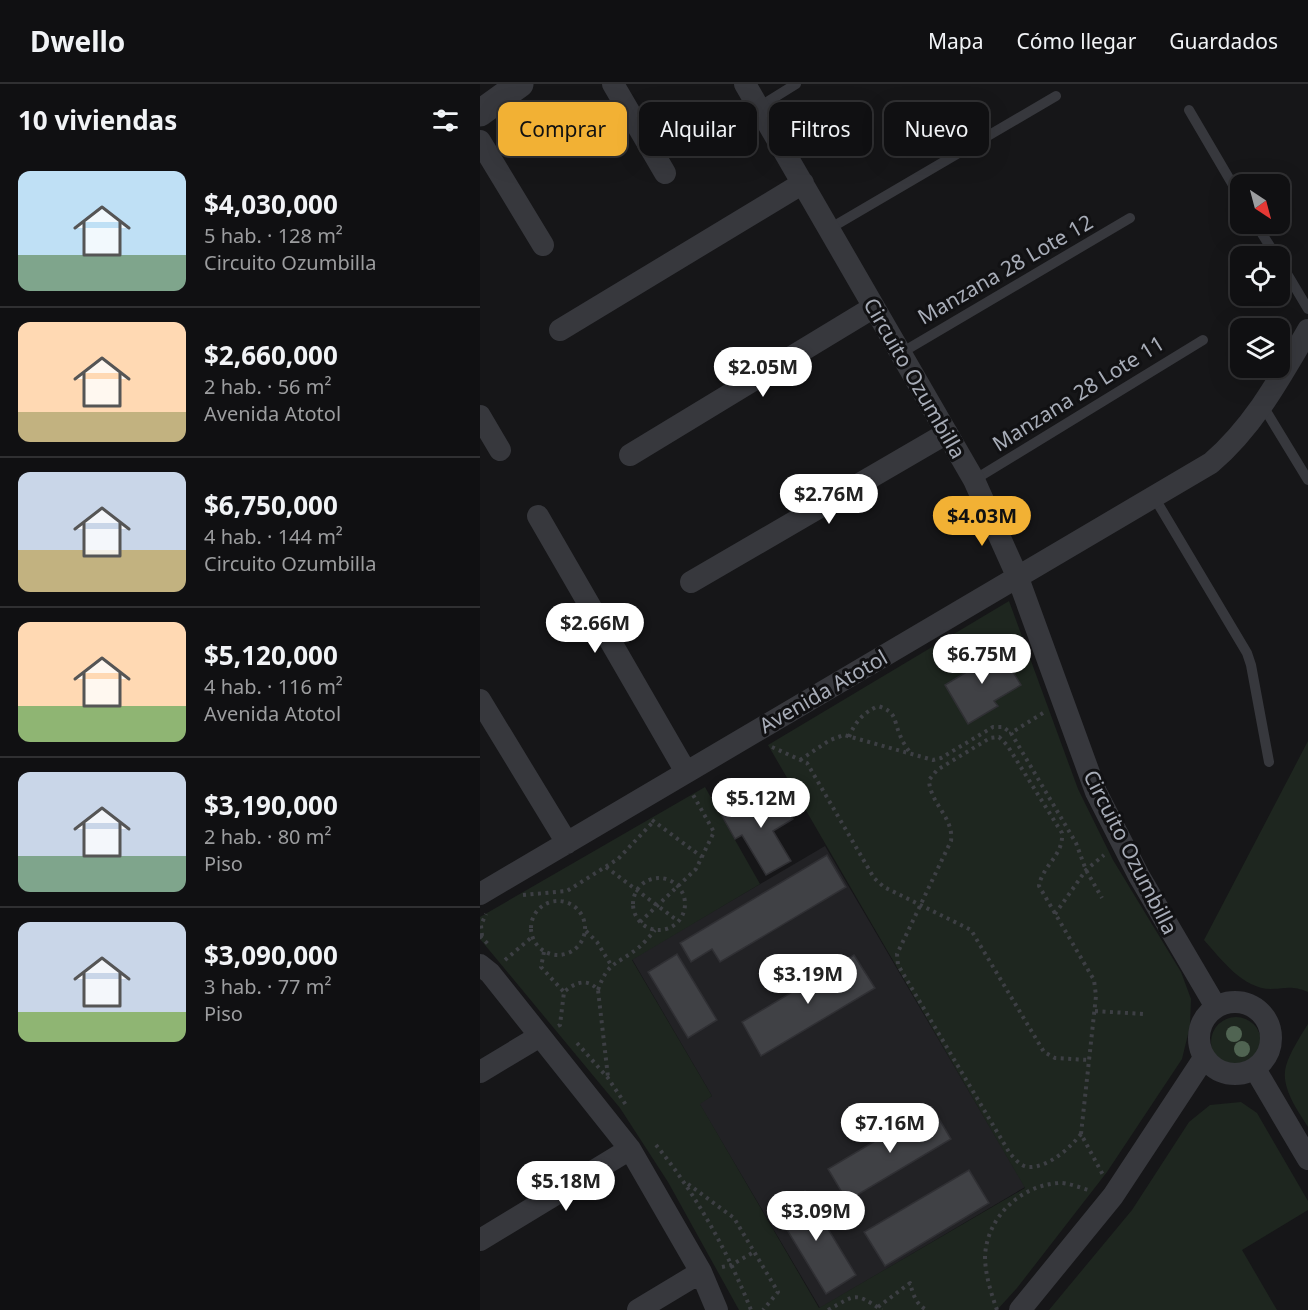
<!DOCTYPE html>
<html lang="es">
<meta charset="utf-8">
<style>
body{margin:0;font-family:"Noto Sans",sans-serif;background:#1e1e20;color:#f1f3f6;height:100vh;display:flex;flex-direction:column;font-size:22px;white-space:nowrap}
*{box-sizing:border-box;margin:0}
p{font-size:20px;color:#9c9d9f}
.icon{flex:none;width:33px;height:33px;fill:none;stroke:currentColor;stroke-width:2;stroke-linecap:round;stroke-linejoin:round}
.map{position:relative;flex:1;overflow:hidden}
.drawer{display:flex;flex-direction:column;background:#101012;width:480px}
.drawer>*{flex:none}
.banner{position:absolute;left:18px;top:18px;width:570px;height:54px;display:flex;gap:12px}
.needle{width:39px;rotate:144deg}
.fabs{position:absolute;left:750px;top:90px;display:grid;gap:12px}
.fabs a{display:grid;place-items:center;width:60px;height:60px;border-radius:12px;background:#101012;box-shadow:0 6px 24px #0002,0 0 0 2px #303032;font-size:30px}
.price{position:absolute;translate:-50% -51px;padding:0 14px;border-radius:21px;background:#fff;color:#222;font-size:20px;line-height:39px;filter:drop-shadow(0 2px 3px #0008)}
.price::after{content:'';position:absolute;left:50%;top:36px;width:18px;height:14px;margin-left:-9px;background:inherit;clip-path:polygon(0 0,100% 0,50% 100%)}
.price.current{background:#f2b134;color:#111}
ul{padding:0;list-style:none}
li{display:flex;align-items:center;gap:18px;height:150px;padding:0 18px}
li+li{border-top:2px solid #303032}
li span{display:grid;place-items:center;flex:none;width:168px;height:120px;border-radius:12px;color:#555}
li>.icon{margin-inline-start:auto}
span .icon{width:72px;height:72px;fill:#fffc;stroke-width:1}
li b{font-size:26px}
h2{display:flex;justify-content:space-between;align-items:center;height:72px;padding:0 18px;font-size:26px}
.pill{padding:0 21px;border-radius:12px;background:#101012;box-shadow:0 6px 24px #0002,0 0 0 2px #303032;font-size:21px;line-height:54px}
.pill.current{background:#f2b134;color:#111}
header{display:flex;align-items:center;gap:36px;box-sizing:border-box;height:84px;padding:0 30px;background:#101012;border-bottom:2px solid #303032}
header strong{font-size:28px}
nav{display:flex;gap:33px;margin-inline-start:auto;font-size:21px}
main{display:flex;flex:1;min-height:0}
.map>svg:first-child{display:block}
.built{fill:#222225}
.green{fill:#1e261f}
.building{fill:#404145;stroke:#303034;stroke-width:1.5}
.lines{fill:none;stroke-linecap:round;stroke-linejoin:round}
.path{stroke:#3d3f44;stroke-width:4;stroke-dasharray:3 4.5;stroke-linecap:butt}
.service{stroke:#37383d;stroke-width:10}
.minor{stroke:#37383d;stroke-width:22}
.tertiary{stroke:#37383d;stroke-width:27}
.tree{fill:#506452}
.labels{text-anchor:middle;dominant-baseline:central;stroke-width:6;stroke-linejoin:round;paint-order:stroke}
.street-label{font-size:21px;fill:#a8adb8;stroke:#111113}
</style>
<header>
<strong>Dwello</strong>
<nav><a>Mapa</a><a>Cómo llegar</a><a>Guardados</a></nav>
</header>
<main>
<section class="drawer">
<h2>10 viviendas<svg class="icon" aria-label="filters" viewBox="0 0 24 24"><path d="M4 7h16M4 17h16"/><circle cx="9" cy="7" r="2"/><circle cx="15" cy="17" r="2"/></svg></h2>
<ul>
<li><span style="background:linear-gradient(#bfe0f5 70%,#7fa58c 0)"><svg class="icon" aria-label="home" viewBox="0 0 24 24"><path d="M3 11l9-7 9 7M6 9v11h12V9"/></svg></span><div><b>$4,030,000</b><p>5 hab. · 128 m²</p><p>Circuito Ozumbilla</p></div></li>
<li><span style="background:linear-gradient(#ffd9b3 75%,#c2b280 0)"><svg class="icon" aria-label="home" viewBox="0 0 24 24"><path d="M3 11l9-7 9 7M6 9v11h12V9"/></svg></span><div><b>$2,660,000</b><p>2 hab. · 56 m²</p><p>Avenida Atotol</p></div></li>
<li><span style="background:linear-gradient(#c9d6e8 65%,#c2b280 0)"><svg class="icon" aria-label="home" viewBox="0 0 24 24"><path d="M3 11l9-7 9 7M6 9v11h12V9"/></svg></span><div><b>$6,750,000</b><p>4 hab. · 144 m²</p><p>Circuito Ozumbilla</p></div></li>
<li><span style="background:linear-gradient(#ffd9b3 70%,#8fb573 0)"><svg class="icon" aria-label="home" viewBox="0 0 24 24"><path d="M3 11l9-7 9 7M6 9v11h12V9"/></svg></span><div><b>$5,120,000</b><p>4 hab. · 116 m²</p><p>Avenida Atotol</p></div></li>
<li><span style="background:linear-gradient(#c9d6e8 70%,#7fa58c 0)"><svg class="icon" aria-label="home" viewBox="0 0 24 24"><path d="M3 11l9-7 9 7M6 9v11h12V9"/></svg></span><div><b>$3,190,000</b><p>2 hab. · 80 m²</p><p>Piso</p></div></li>
<li><span style="background:linear-gradient(#c9d6e8 75%,#8fb573 0)"><svg class="icon" aria-label="home" viewBox="0 0 24 24"><path d="M3 11l9-7 9 7M6 9v11h12V9"/></svg></span><div><b>$3,090,000</b><p>3 hab. · 77 m²</p><p>Piso</p></div></li>
</ul>
</section>
<div class="map">
<svg width="828" height="1226" viewBox="0 0 828 1226">
<rect width="100%" height="100%" fill="#161618"/>
<path class="built" d="M345,762L545,1103L340,1224L219,1019L232,1012L152,875Z"/>
<path class="green" d="M529,517L598,705L633,776L701,888L711,915L710,942L702,975L627,1088L537,1204L517,1226H259L188,1098L140,1024L0,855V833L225,703L280,800L152,876L232,1012L220,1020L339,1224L545,1104L288,661Z
M828,657V908C810,901 808,905 791,905C763,905 741,875 724,856Z
M731 958a25 25 0 1 1 50 0a25 25 0 1 1-50 0Z
M828,940V1043C818,1027 800,1003 806,982C809,970 821,951 828,940Z
M761,1018L777,1029L828,1117V1126L762,1166L797,1226H569L652,1126L709,1038L730,1021Z"/>
<path class="building" d="M510,567H520L541,601L514,617L518,622L488,640L465,601L485,589L482,584Z
M285,707L289,715L298,710L313,735L293,747L311,777L286,791L262,751L255,755L242,732Z
M347,771L366,803L240,878L232,865L211,878L200,859Z
M197,870L237,936L208,954L168,888Z
M374,871L395,904L281,972L262,938Z
M452,1023L471,1055L367,1117L348,1085Z
M489,1086L509,1119L405,1182L384,1148Z
M325,1107L376,1191L346,1210L295,1126Z"/>
<g class="lines">
<path class="path" d="M563,629L531,649L596,759L606,786L622,814
M369,653C375,638 383,629 398,622C417,628 413,635 420,651C422,657 426,663 430,668
M292,663L327,679L394,794L404,803L491,846L564,968L575,974L609,976
M320,676L350,656L364,651L453,676L461,674L513,643H523L531,649
M172,736L222,773
M126,783L198,837
M153 820a26 26 0 1 1 52 0a26 26 0 1 1-52 0Z
M43,811L87,807L138,775L173,738
M51 844a27 27 0 1 1 54 0a27 27 0 1 1-54 0Z
M575,830L606,786L624,771
M160,838L216,785L234,748L212,709
M106,847L117,858L131,881
M0,852L8,860
M2,852L1,841L6,830
M64,868L61,883L84,908
M25,876L52,853
M118,906C128,877 137,881 158,864C164,859 170,852 175,846
M615,927L663,930
M78,942L80,941L84,908C94,899 107,893 118,906L128,993
M97,959L128,994L146,1021
M601,1050C590,1064 568,1084 548,1083C540,1082 534,1074 529,1068L418,881L417,870L471,757C474,733 450,720 449,696L457,686L510,654L519,653L527,661L582,749C584,771 562,782 559,802L614,896L616,912L601,1050L623,1091
M176,1061C216,1110 248,1168 271,1226
M208,1100L254,1134L298,1208L283,1226
M242,1183L251,1181L274,1168
M398,1223L430,1199C433,1210 436,1221 447,1226
M348,1226C377,1210 374,1208 402,1226
M517,1226C511,1209 505,1190 505,1172C507,1134 539,1102 578,1099C587,1098 600,1104 609,1106"/>
<path class="service" d="M279,23L316,0
M709,26L760,113
M776,140L796,172
M349,145L576,12
M800,178L828,225
M421,269L650,134
M783,322L828,396
M494,396L723,256
M674,413L767,569L771,581L789,678"/>
<path class="minor" d="M133,0L185,89
M265,0L494,396L538,494L616,708L659,792L736,923
M0,57L63,161
M80,246L323,99
M0,332L20,366
M150,371L394,223
M58,432L206,688
M211,498L467,349
M0,616L87,759
M0,810L731,379C774,342 800,294 828,246
M0,881L10,889L150,1065L221,1188L237,1226
M719 954a36 36 0 1 1 72 0a36 36 0 1 1-72 0Z
M775,985L828,1075
M0,988L60,952
M0,1156L150,1065
M158,1226L221,1188
M540,1226L633,1112L724,974"/>
<path class="tertiary" d="M0,29L40,0"/>
</g>
<g class="tree">
<circle cx="754" cy="950" r="8"/>
<circle cx="762" cy="965" r="8"/>
</g>
<g class="labels">
<g class="street-label">
<text transform="translate(525 185) rotate(-30)">Manzana 28 Lote 12</text>
<text transform="translate(435 294) rotate(60)">Circuito Ozumbilla</text>
<text transform="translate(598 309) rotate(-32)">Manzana 28 Lote 11</text>
<text transform="translate(343 607) rotate(-30)">Avenida Atotol</text>
<text transform="translate(651 768) rotate(63)">Circuito Ozumbilla</text>
</g>
</g>
</svg>
<div class="fabs">
<a><svg class="needle" viewBox="-14 -14 28 28"><path d="M0-13l5 13h-10z" fill="#e53935"/><path d="M0 13l5-13h-10z" fill="#9c9d9f"/></svg></a>
<a><svg class="icon" aria-label="locate" viewBox="0 0 24 24"><circle cx="12" cy="12" r="6"/><path d="M12 2v4M12 18v4M2 12h4M18 12h4"/></svg></a>
<a><svg class="icon" aria-label="layers" viewBox="0 0 24 24"><path d="M12 4l9 5-9 5-9-5zM3 14l9 5 9-5"/></svg></a>
</div>
<b class="price" style="left:283px;top:314px">$2.05M</b>
<b class="price" style="left:349px;top:441px">$2.76M</b>
<b class="price current" style="left:502px;top:463px">$4.03M</b>
<b class="price" style="left:115px;top:570px">$2.66M</b>
<b class="price" style="left:502px;top:601px">$6.75M</b>
<b class="price" style="left:281px;top:745px">$5.12M</b>
<b class="price" style="left:328px;top:921px">$3.19M</b>
<b class="price" style="left:410px;top:1070px">$7.16M</b>
<b class="price" style="left:86px;top:1128px">$5.18M</b>
<b class="price" style="left:336px;top:1158px">$3.09M</b>
<div class="banner">
<a class="pill current">Comprar</a>
<a class="pill">Alquilar</a>
<a class="pill">Filtros</a>
<a class="pill">Nuevo</a>
</div>
</div>
</main>
